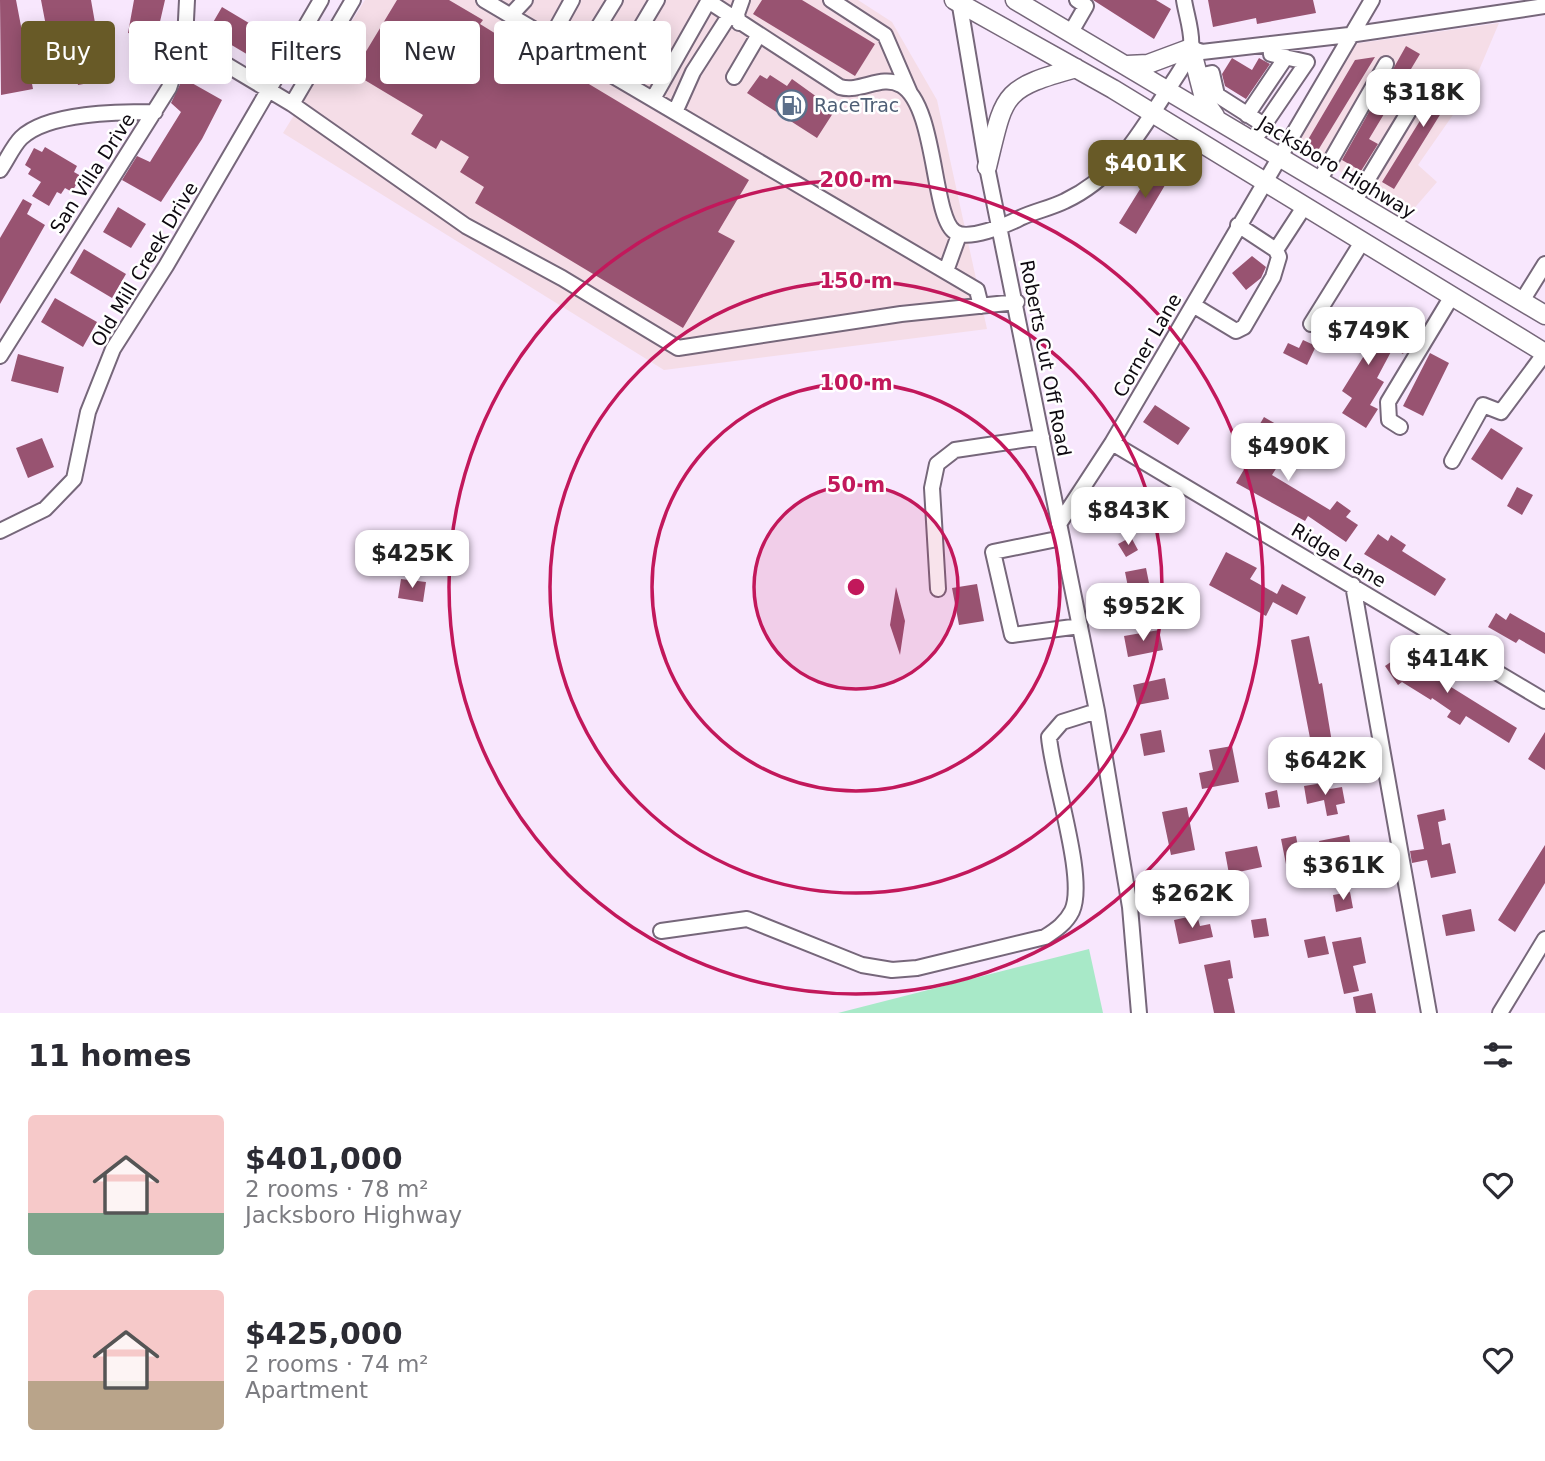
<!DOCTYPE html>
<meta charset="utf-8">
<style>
body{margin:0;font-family:"DejaVu Sans",sans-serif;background:#f7f7f7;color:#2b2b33;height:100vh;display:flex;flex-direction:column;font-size:26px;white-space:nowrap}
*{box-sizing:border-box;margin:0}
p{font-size:23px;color:#7c7c81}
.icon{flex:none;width:38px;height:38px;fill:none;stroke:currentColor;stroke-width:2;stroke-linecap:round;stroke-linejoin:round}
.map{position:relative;height:1013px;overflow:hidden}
.drawer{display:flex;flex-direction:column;background:#fff;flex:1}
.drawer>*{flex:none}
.top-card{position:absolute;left:21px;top:21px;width:700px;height:63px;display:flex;gap:14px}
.price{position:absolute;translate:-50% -60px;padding:0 16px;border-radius:14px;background:#fff;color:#222;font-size:23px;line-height:46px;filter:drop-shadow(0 2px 4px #0008)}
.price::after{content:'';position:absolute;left:50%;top:42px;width:21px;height:16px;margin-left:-10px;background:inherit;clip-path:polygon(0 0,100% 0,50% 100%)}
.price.on{background:#685a27;color:#fff}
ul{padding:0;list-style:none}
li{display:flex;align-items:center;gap:21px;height:175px;padding:0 28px}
li span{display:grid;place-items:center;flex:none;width:196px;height:140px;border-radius:7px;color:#555}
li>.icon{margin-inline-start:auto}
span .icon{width:84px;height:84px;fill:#fffc;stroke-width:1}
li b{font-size:30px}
h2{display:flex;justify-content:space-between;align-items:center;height:84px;padding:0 28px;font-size:30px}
.chip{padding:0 24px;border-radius:7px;background:#fff;box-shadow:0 4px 18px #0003;font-size:24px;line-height:63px}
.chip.on{background:#685a27;color:#fff}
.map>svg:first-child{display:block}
.commercial{fill:#f5dde7}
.green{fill:#a8e9c8}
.building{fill:#985371}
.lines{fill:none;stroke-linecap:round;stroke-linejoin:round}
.minor-casing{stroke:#76677a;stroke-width:18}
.major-casing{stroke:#76677a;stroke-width:21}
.minor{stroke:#fff;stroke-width:14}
.major{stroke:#fff;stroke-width:18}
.ring{fill:none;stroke:#c2185b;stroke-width:3.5}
.labels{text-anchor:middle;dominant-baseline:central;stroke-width:5;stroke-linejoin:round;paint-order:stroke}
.service-label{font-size:19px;fill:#4e5e75;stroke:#fff;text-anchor:start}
.street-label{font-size:19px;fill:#0e0910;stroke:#fff}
.centre{fill:#c2185b;stroke:#fff;stroke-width:3.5}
.ring-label{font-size:21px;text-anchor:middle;font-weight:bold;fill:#c2185b;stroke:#fff;stroke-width:5;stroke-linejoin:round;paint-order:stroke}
</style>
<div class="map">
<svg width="1545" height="1013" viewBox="0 0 1545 1013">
<rect width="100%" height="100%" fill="#f8e7fd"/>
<path class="commercial" d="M365,0H858L892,22L937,100L987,329L664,370L283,133Z
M1499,23L1471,89L1418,165L1437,182L1411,212L1293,145L1353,44Z"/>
<path class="green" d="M1089,949L1103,1013H838Z"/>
<path class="building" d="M0,0H16L33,89L1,95Z
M41,0H91L105,80L78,85L66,22L46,26Z
M134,0H165L156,39L128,33Z
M397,0H449L483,20L480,24L501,37L504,33L749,180L718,232L735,241L683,328L475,203L484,187L460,172L469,157L441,140L436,149L411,134L423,115L353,73Z
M762,0H802L875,44L855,76L753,14Z
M1093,0H1156L1171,9L1154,39Z
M1208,0H1313L1316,13L1257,24L1256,18L1213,27Z
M222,7L264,32L250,56L208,31Z
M1406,46L1420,54L1369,139L1378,144L1361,171L1342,160Z
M1375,57L1317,152L1306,143L1355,60Z
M1232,58L1252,70L1259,58L1270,64L1246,99L1225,86L1222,74Z
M1452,69L1464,76L1394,189L1382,182Z
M760,75L767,79L770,75L787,86L792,79L835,110L817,138L747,93Z
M183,78L222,100L202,139L161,202L122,180L137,156L150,162L181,112L171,103Z
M45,147L77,166L74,172L81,176L72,192L65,188L61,194L57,192L49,206L32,196L41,182L28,174L31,169L25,165L34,148L42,152Z
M1155,165L1171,175L1136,234L1119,223Z
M23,199L32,204L27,214L45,225L0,304V238Z
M118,207L146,224L131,248L103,232Z
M84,249L126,274L112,298L70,273Z
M1252,256L1266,267L1261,278L1246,290L1232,273Z
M55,298L97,322L83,347L41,322Z
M1346,317L1376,337L1382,325L1410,340L1403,354L1393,348L1377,378L1384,382L1370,405L1378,409L1366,428L1342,413L1352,398L1342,391L1365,354L1334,334Z
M1303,340L1316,346L1307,365L1283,353L1288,343L1299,348Z
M1430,353L1449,363L1423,416L1403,406Z
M18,354L64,367L58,393L11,381Z
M1155,405L1190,428L1178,445L1143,422Z
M1264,417L1286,430L1282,435L1293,442L1272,475L1330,510L1337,501L1351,511L1346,517L1358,525L1346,542L1308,516L1305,521L1236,483L1259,444L1251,439Z
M1491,428L1523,448L1502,480L1471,459Z
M42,438L54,467L28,478L16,448Z
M1517,487L1533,495L1522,515L1507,506Z
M1378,534L1388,541L1391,535L1406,545L1402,551L1446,579L1435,596L1364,554Z
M1131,537L1138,550L1126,557L1118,544Z
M1226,552L1257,568L1250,579L1277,594L1282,584L1306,597L1297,615L1273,602L1266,616L1209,585Z
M1146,568L1153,603L1132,607L1125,572Z
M401,579L426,582L423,602L398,598Z
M977,584L984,621L959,625L952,588Z
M896,587L905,621L900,655L890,625Z
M1496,613L1506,620L1510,613L1545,633V654L1519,639L1516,643L1488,627Z
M1166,617L1168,627L1154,629L1152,619Z
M1159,630L1163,650L1128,657L1124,636Z
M1309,636L1319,684L1322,683L1336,766L1316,769L1291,640Z
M1408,650L1426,676L1436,662L1450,671L1443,682L1517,728L1509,743L1466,716L1460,725L1447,717L1451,711L1432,698L1431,700L1402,682L1398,685L1385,666Z
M1165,678L1169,699L1137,705L1133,685Z
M1161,730L1165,752L1144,756L1140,734Z
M1545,732V770L1528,759Z
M1232,746L1239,782L1202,789L1199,773L1213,770L1209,750Z
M1329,782L1330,789L1342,787L1345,803L1336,805L1338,814L1327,816L1324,800L1307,804L1304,786Z
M1277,790L1280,807L1268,809L1265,793Z
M1187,807L1195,850L1171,855L1162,812Z
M1444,809L1446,820L1438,822L1442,845L1450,843L1456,873L1431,878L1427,860L1412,863L1410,851L1424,849L1417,815Z
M1349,835L1353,859L1324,865L1319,841Z
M1296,836L1301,862L1286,864L1281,839Z
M1545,845V883L1515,932L1498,920Z
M1257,846L1262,867L1229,874L1225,852Z
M1350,892L1353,908L1336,912L1333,895Z
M1471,909L1475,931L1446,936L1442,915Z
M1197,915L1200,926L1210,924L1213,937L1179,944L1174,920Z
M1266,918L1269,936L1254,938L1251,920Z
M1325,936L1329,954L1308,958L1304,940Z
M1361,937L1366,963L1353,966L1359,991L1344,994L1332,942Z
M1230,960L1233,978L1228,979L1235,1013H1214L1204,965Z
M1372,993L1376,1013H1356L1353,997Z"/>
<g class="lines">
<defs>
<path id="minor" d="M484,0L977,290L981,306
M831,0L885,35L910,93
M959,0L987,167L1097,711L1130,907L1139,1013
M708,1L840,87C861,93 881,74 901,85C937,106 932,218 955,232C968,241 1007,225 1020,218C1035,211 1051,208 1065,201C1114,178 1137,137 1165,94C1172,82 1189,61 1191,47C1193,33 1186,14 1184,0
M511,15L525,0
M739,23L737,14L742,0
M1071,32L1086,6L1077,0
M551,38L572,0
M185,40L292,104L466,226L562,278L678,348L901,314L1017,302
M1191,48L1202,52L1349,35L1545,6
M581,55L615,0
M613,74L657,0
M1198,76L1212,73L1217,95L1264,125L1260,132
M734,77L758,36
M654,97L709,0
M292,104L353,0
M676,110L693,72L729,16
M1247,115L1286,57
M1264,125L1307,62L1271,54L1270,44
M0,170C7,160 13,146 21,138C48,112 120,112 155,112
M1319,181L1386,64
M1354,202L1429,78
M1276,250L1304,207
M946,271L959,235
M1522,301L1545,264
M1193,305L1236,331L1244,327L1273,277L1279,257L1276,250L1238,225
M1311,324L1362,242
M0,356L169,88L185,40L187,0
M1400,427L1389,420L1388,402L1452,296
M1112,443L1545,701
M1452,461L1483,405L1501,412L1545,353
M1059,524L1112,443L1372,0
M0,531L45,509L74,479L88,412L113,349L166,266L321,0
M1062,538L993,552L1012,635L1080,626
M1353,585L1429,1013
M938,589L932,488L937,464L955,450L1042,437
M661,931L747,919L862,965L892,970L917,968L1045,937C1056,930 1066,923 1072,911C1087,879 1052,777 1049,737L1062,722L1097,711
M1500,1013L1545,939"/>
<path id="major" d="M954,0L1113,89L1545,353
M1015,0L1545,315
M1127,65L1148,64L1191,48L1205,102L1215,116
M987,167C1005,93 1001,89 1076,68"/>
</defs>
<use href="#minor" class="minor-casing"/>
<use href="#major" class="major-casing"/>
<use href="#minor" class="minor"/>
<use href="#major" class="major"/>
</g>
<circle cx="856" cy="587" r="102" fill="#c2185b" fill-opacity=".12"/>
<g class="ring">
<circle cx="856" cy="587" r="102"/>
<circle cx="856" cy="587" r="204"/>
<circle cx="856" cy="587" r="306"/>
<circle cx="856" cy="587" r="407"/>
</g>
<defs>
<symbol id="fuel-ring" viewBox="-11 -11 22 22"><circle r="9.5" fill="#fff" stroke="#5c6f8a" stroke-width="1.5"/><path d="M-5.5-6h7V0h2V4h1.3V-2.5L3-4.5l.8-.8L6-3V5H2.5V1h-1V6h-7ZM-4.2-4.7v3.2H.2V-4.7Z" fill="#5c6f8a"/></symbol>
</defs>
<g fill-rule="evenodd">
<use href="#fuel-ring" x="774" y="88" width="35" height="35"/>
</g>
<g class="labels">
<g class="service-label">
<text x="814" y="105">RaceTrac</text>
</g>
<g class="street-label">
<text transform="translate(1337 167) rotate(31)">Jacksboro Highway</text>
<text transform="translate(92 173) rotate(-57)">San Villa Drive</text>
<text transform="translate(144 264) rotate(-59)">Old Mill Creek Drive</text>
<text transform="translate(1147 345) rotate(-60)">Corner Lane</text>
<text transform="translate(1046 358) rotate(79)">Roberts Cut Off Road</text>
<text transform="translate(1339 555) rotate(31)">Ridge Lane</text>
</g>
</g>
<circle cx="856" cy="587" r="10" class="centre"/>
<g class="ring-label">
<text x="856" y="187">200 m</text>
<text x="856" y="288">150 m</text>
<text x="856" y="390">100 m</text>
<text x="856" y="492">50 m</text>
</g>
</svg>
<b class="price" style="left:1423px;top:129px">$318K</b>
<b class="price on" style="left:1145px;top:200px">$401K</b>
<b class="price" style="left:1368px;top:367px">$749K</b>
<b class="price" style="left:1288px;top:483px">$490K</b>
<b class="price" style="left:1128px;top:547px">$843K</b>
<b class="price" style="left:412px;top:590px">$425K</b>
<b class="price" style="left:1143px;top:643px">$952K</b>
<b class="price" style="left:1447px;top:695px">$414K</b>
<b class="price" style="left:1325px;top:797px">$642K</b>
<b class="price" style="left:1343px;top:902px">$361K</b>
<b class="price" style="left:1192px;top:930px">$262K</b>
<div class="top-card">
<a class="chip on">Buy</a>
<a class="chip">Rent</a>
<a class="chip">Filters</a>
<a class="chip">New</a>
<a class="chip">Apartment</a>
</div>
</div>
<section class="drawer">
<h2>11 homes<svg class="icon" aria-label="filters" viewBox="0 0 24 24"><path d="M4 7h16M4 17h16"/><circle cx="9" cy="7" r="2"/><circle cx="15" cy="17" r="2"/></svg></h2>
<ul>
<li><span style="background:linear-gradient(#f6c9c9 70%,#7fa58c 0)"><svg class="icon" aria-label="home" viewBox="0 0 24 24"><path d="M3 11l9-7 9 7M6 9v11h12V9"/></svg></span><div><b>$401,000</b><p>2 rooms · 78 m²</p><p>Jacksboro Highway</p></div><svg class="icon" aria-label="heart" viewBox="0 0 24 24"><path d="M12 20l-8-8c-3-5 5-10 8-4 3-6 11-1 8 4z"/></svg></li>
<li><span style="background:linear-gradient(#f6c9c9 65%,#b9a48a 0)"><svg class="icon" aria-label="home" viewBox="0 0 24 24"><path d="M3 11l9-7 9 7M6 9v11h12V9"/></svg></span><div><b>$425,000</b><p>2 rooms · 74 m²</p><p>Apartment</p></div><svg class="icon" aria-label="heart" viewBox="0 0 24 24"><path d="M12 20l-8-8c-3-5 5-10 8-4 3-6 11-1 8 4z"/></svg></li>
</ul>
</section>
